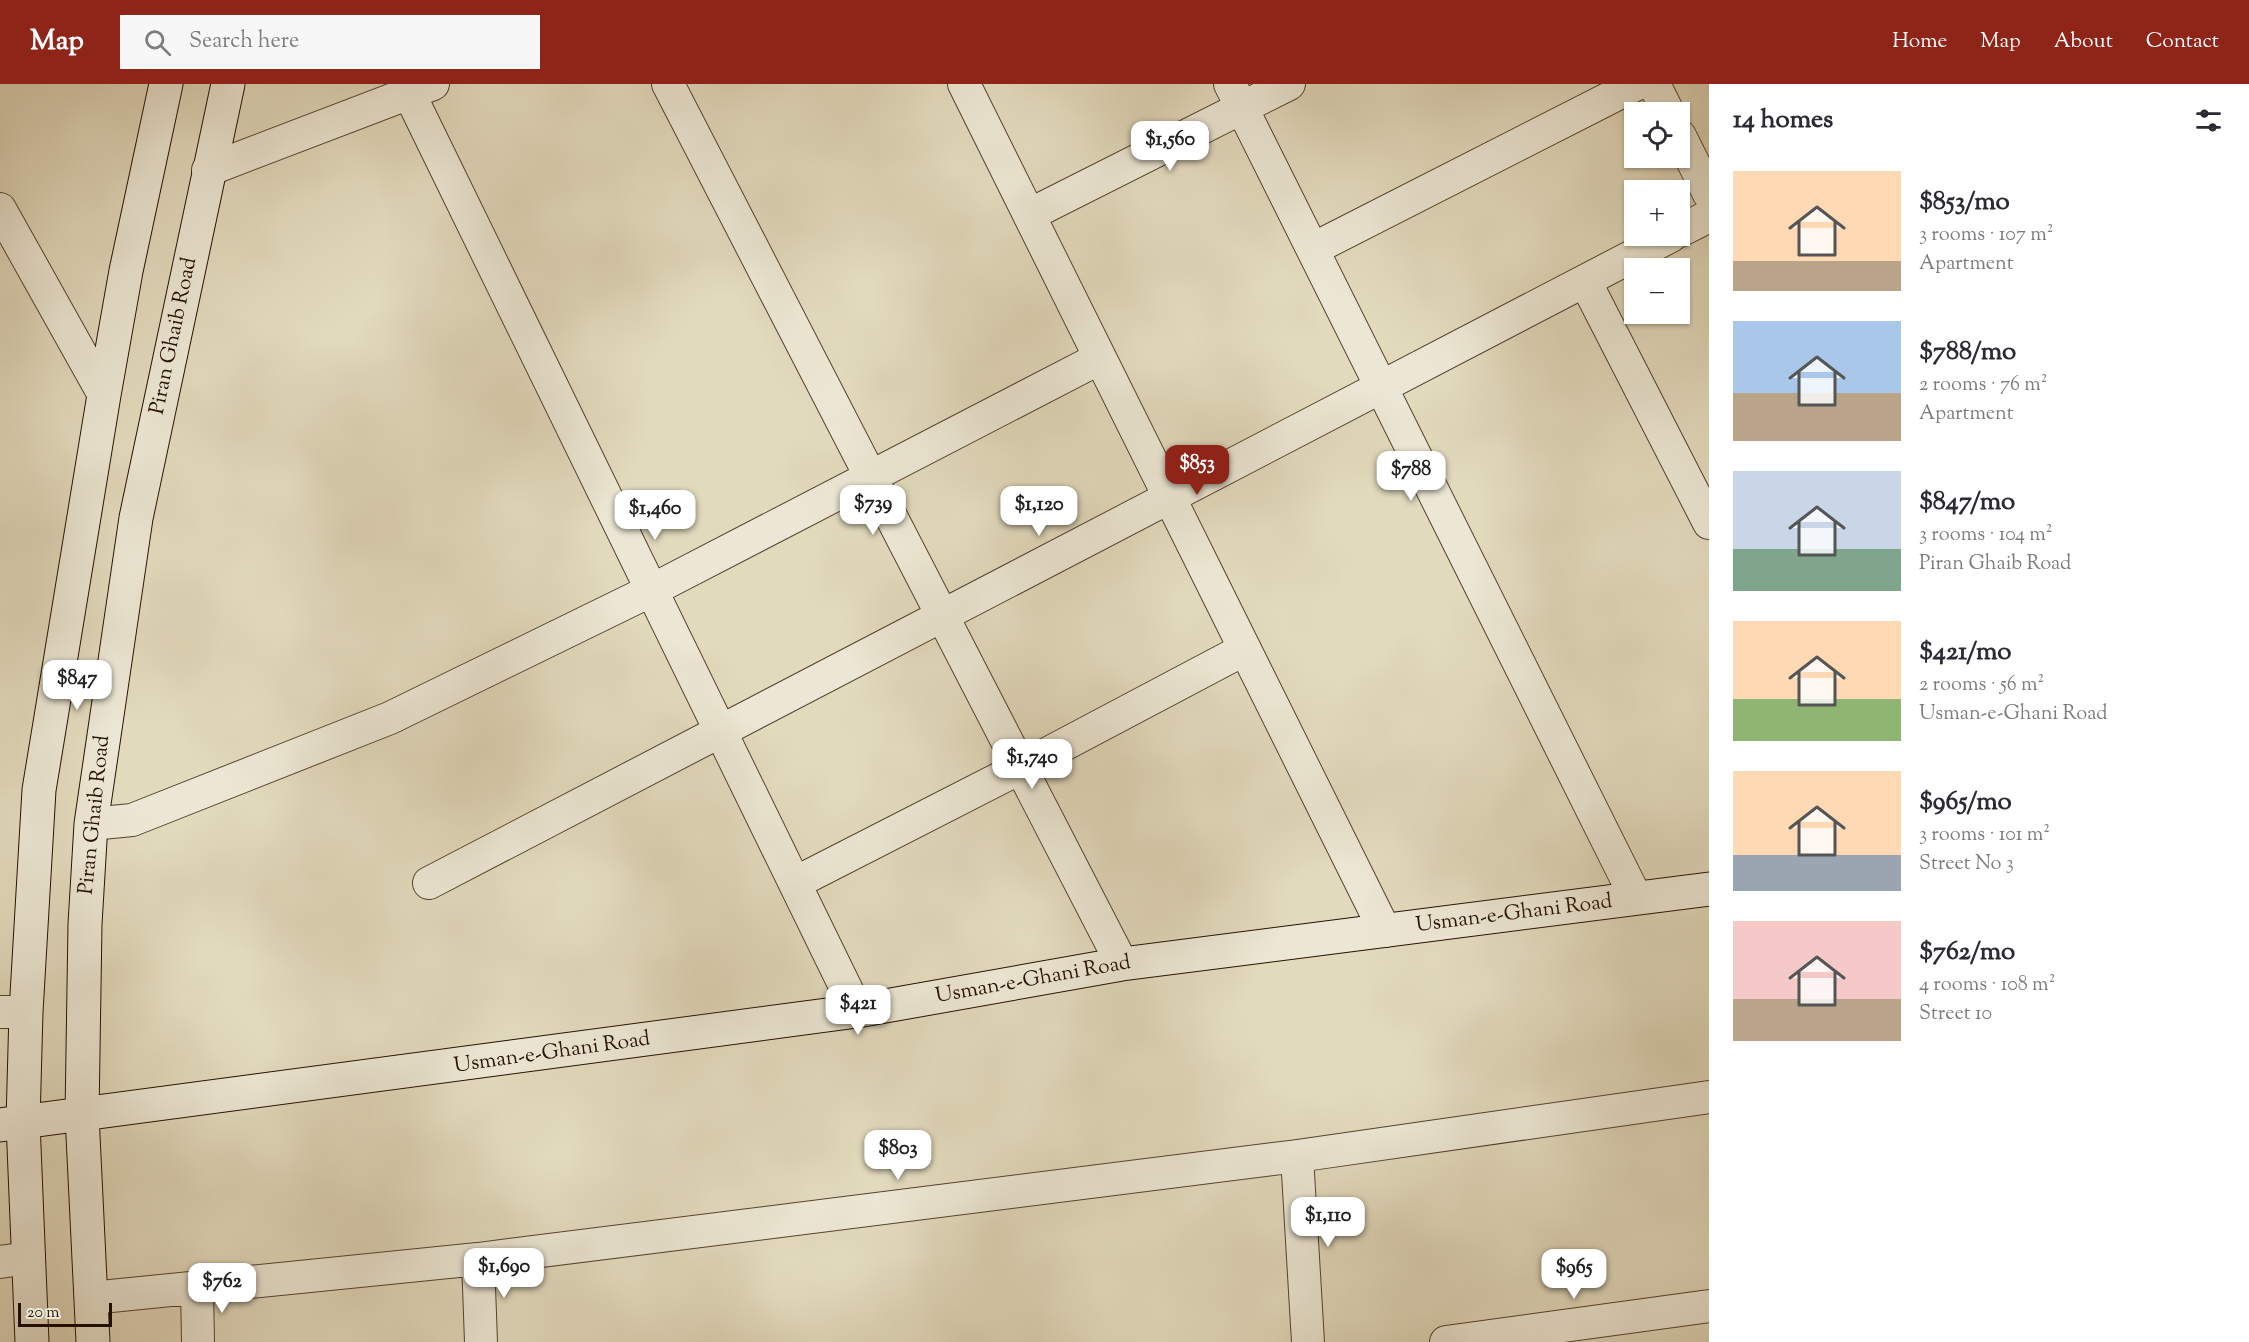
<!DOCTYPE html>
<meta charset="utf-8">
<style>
body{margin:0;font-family:"Sorts Mill Goudy",serif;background:#f7f7f7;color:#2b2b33;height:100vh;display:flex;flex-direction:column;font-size:22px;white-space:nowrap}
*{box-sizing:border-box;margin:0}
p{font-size:20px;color:#7c7c81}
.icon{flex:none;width:33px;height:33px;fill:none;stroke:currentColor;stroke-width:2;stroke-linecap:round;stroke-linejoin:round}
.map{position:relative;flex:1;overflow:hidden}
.details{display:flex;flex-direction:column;background:#fff;width:540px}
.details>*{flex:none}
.buttons{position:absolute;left:1624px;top:18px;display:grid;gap:12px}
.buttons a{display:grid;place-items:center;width:66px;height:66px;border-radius:0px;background:#fff;box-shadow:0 2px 4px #0004;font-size:30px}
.scale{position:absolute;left:18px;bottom:15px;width:94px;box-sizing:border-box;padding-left:6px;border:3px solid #251000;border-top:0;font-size:16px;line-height:21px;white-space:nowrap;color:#251000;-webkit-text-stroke:4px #ece7d4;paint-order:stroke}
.price{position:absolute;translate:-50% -51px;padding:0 14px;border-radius:12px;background:#fff;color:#222;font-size:20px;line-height:39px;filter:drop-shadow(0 2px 3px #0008)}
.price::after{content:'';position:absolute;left:50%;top:36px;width:18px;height:14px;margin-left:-9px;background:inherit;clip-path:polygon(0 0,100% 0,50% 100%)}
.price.current{background:#8f2418;color:#fff}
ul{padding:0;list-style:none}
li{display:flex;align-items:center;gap:18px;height:150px;padding:0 24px}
li span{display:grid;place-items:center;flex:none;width:168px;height:120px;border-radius:0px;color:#555}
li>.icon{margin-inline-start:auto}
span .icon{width:72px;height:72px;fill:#fffc;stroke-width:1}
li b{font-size:26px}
h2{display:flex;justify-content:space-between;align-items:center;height:72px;padding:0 24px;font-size:26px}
header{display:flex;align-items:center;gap:36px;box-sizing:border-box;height:84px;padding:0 30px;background:#8f2418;color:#fff}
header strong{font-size:28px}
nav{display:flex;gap:33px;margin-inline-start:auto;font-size:21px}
.search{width:420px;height:54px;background:#f7f7f7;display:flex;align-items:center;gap:15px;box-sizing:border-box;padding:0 21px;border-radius:0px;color:#7c7c81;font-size:22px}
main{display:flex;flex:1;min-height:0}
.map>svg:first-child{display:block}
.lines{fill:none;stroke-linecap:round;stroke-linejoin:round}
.street-casing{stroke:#54422f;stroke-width:34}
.secondary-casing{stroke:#251000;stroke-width:35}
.street{stroke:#ece7d4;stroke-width:32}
.secondary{stroke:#ece7d4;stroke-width:33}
.labels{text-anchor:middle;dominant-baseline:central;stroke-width:4.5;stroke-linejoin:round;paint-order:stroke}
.street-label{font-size:21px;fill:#251000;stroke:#ece7d4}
</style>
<header>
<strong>Map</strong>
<div class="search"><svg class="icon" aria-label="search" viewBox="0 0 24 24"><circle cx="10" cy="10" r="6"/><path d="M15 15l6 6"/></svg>Search here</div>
<nav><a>Home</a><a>Map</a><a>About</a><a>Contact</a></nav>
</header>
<main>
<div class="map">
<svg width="1709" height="1258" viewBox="0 0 1709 1258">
<rect width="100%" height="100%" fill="#e2dabd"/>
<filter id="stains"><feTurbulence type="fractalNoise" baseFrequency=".00333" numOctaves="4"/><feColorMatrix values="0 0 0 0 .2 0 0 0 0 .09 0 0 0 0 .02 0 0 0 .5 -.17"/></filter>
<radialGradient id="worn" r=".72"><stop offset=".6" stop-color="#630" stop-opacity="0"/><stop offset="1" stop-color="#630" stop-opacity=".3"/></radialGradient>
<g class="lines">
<defs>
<path id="street" d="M668,0L1122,880
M964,0L1385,847
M1230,0L1636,814
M1654,0L1668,28
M409,9L857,927
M1680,52L1709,110
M208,86L433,0
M0,125L104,311
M1029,131L1289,0
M1680,147L1709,132
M1313,165L1637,0
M1585,197L1709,439
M91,740L132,736L390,634L652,506L1100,274
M429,799L1671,152
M795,799L1020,684L1245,565
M0,928H26
M1297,1072L1308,1258
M478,1175L481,1258
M0,1178L29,1174
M197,1203L198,1258
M91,1214L478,1175L1297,1072L1709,1013
M1446,1258L1709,1222"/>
<path id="secondary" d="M0,1041L857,927L1122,880L1709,805
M32,1258L23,1038L26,928L39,706L104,311L126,187L166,0
M93,1258L82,1031L85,840L91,740L136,434L228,0"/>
</defs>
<use href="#street" class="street-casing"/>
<use href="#secondary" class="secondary-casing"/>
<use href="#street" class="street"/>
<use href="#secondary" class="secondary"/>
</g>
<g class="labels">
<g class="street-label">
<text transform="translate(174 252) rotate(-78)">Piran Ghaib Road</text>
<text transform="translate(95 731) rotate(-84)">Piran Ghaib Road</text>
<text transform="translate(1514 830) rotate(-7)">Usman-e-Ghani Road</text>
<text transform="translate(1033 896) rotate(-10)">Usman-e-Ghani Road</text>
<text transform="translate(552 969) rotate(-8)">Usman-e-Ghani Road</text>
</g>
</g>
<rect width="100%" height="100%" filter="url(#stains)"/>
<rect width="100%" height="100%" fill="url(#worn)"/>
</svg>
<div class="buttons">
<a><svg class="icon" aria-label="locate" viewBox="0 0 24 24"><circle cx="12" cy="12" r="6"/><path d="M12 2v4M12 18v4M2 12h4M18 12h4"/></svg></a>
<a>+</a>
<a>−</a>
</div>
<div class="scale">20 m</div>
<b class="price" style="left:1170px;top:88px">$1,560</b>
<b class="price current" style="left:1197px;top:412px">$853</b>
<b class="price" style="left:1411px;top:418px">$788</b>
<b class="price" style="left:873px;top:452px">$739</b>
<b class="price" style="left:1039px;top:453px">$1,120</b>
<b class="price" style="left:655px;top:457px">$1,460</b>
<b class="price" style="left:77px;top:627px">$847</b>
<b class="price" style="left:1032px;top:706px">$1,740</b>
<b class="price" style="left:858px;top:952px">$421</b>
<b class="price" style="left:898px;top:1097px">$803</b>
<b class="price" style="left:1328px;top:1164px">$1,110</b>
<b class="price" style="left:504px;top:1215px">$1,690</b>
<b class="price" style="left:1574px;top:1216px">$965</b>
<b class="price" style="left:222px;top:1230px">$762</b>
</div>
<section class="details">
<h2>14 homes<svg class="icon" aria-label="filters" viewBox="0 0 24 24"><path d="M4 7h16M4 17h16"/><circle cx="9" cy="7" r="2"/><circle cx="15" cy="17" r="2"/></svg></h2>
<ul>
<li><span style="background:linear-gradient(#ffd9b3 75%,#b9a48a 0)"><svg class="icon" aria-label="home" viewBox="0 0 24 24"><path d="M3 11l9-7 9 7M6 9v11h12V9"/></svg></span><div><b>$853/mo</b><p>3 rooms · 107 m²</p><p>Apartment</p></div></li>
<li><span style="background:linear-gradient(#a9c7e8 60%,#b9a48a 0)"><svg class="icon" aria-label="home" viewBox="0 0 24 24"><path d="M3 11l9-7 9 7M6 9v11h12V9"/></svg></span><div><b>$788/mo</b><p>2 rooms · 76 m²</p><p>Apartment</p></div></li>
<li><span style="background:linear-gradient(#c9d6e8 65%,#7fa58c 0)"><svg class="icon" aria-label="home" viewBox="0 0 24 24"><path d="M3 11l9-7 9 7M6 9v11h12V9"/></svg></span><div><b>$847/mo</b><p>3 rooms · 104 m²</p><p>Piran Ghaib Road</p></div></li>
<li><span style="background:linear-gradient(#ffd9b3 65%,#8fb573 0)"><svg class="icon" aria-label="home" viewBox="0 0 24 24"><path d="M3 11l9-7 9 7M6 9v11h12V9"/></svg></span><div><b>$421/mo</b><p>2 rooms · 56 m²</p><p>Usman-e-Ghani Road</p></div></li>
<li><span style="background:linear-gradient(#ffd9b3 70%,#9aa5b1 0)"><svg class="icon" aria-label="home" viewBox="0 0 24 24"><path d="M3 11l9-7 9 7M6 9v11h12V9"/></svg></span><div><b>$965/mo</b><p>3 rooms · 101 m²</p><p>Street No 3</p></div></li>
<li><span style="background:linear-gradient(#f6c9c9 65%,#b9a48a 0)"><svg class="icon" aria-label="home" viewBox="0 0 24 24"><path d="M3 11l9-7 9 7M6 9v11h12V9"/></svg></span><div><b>$762/mo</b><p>4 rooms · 108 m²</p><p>Street 10</p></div></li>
</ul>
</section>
</main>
